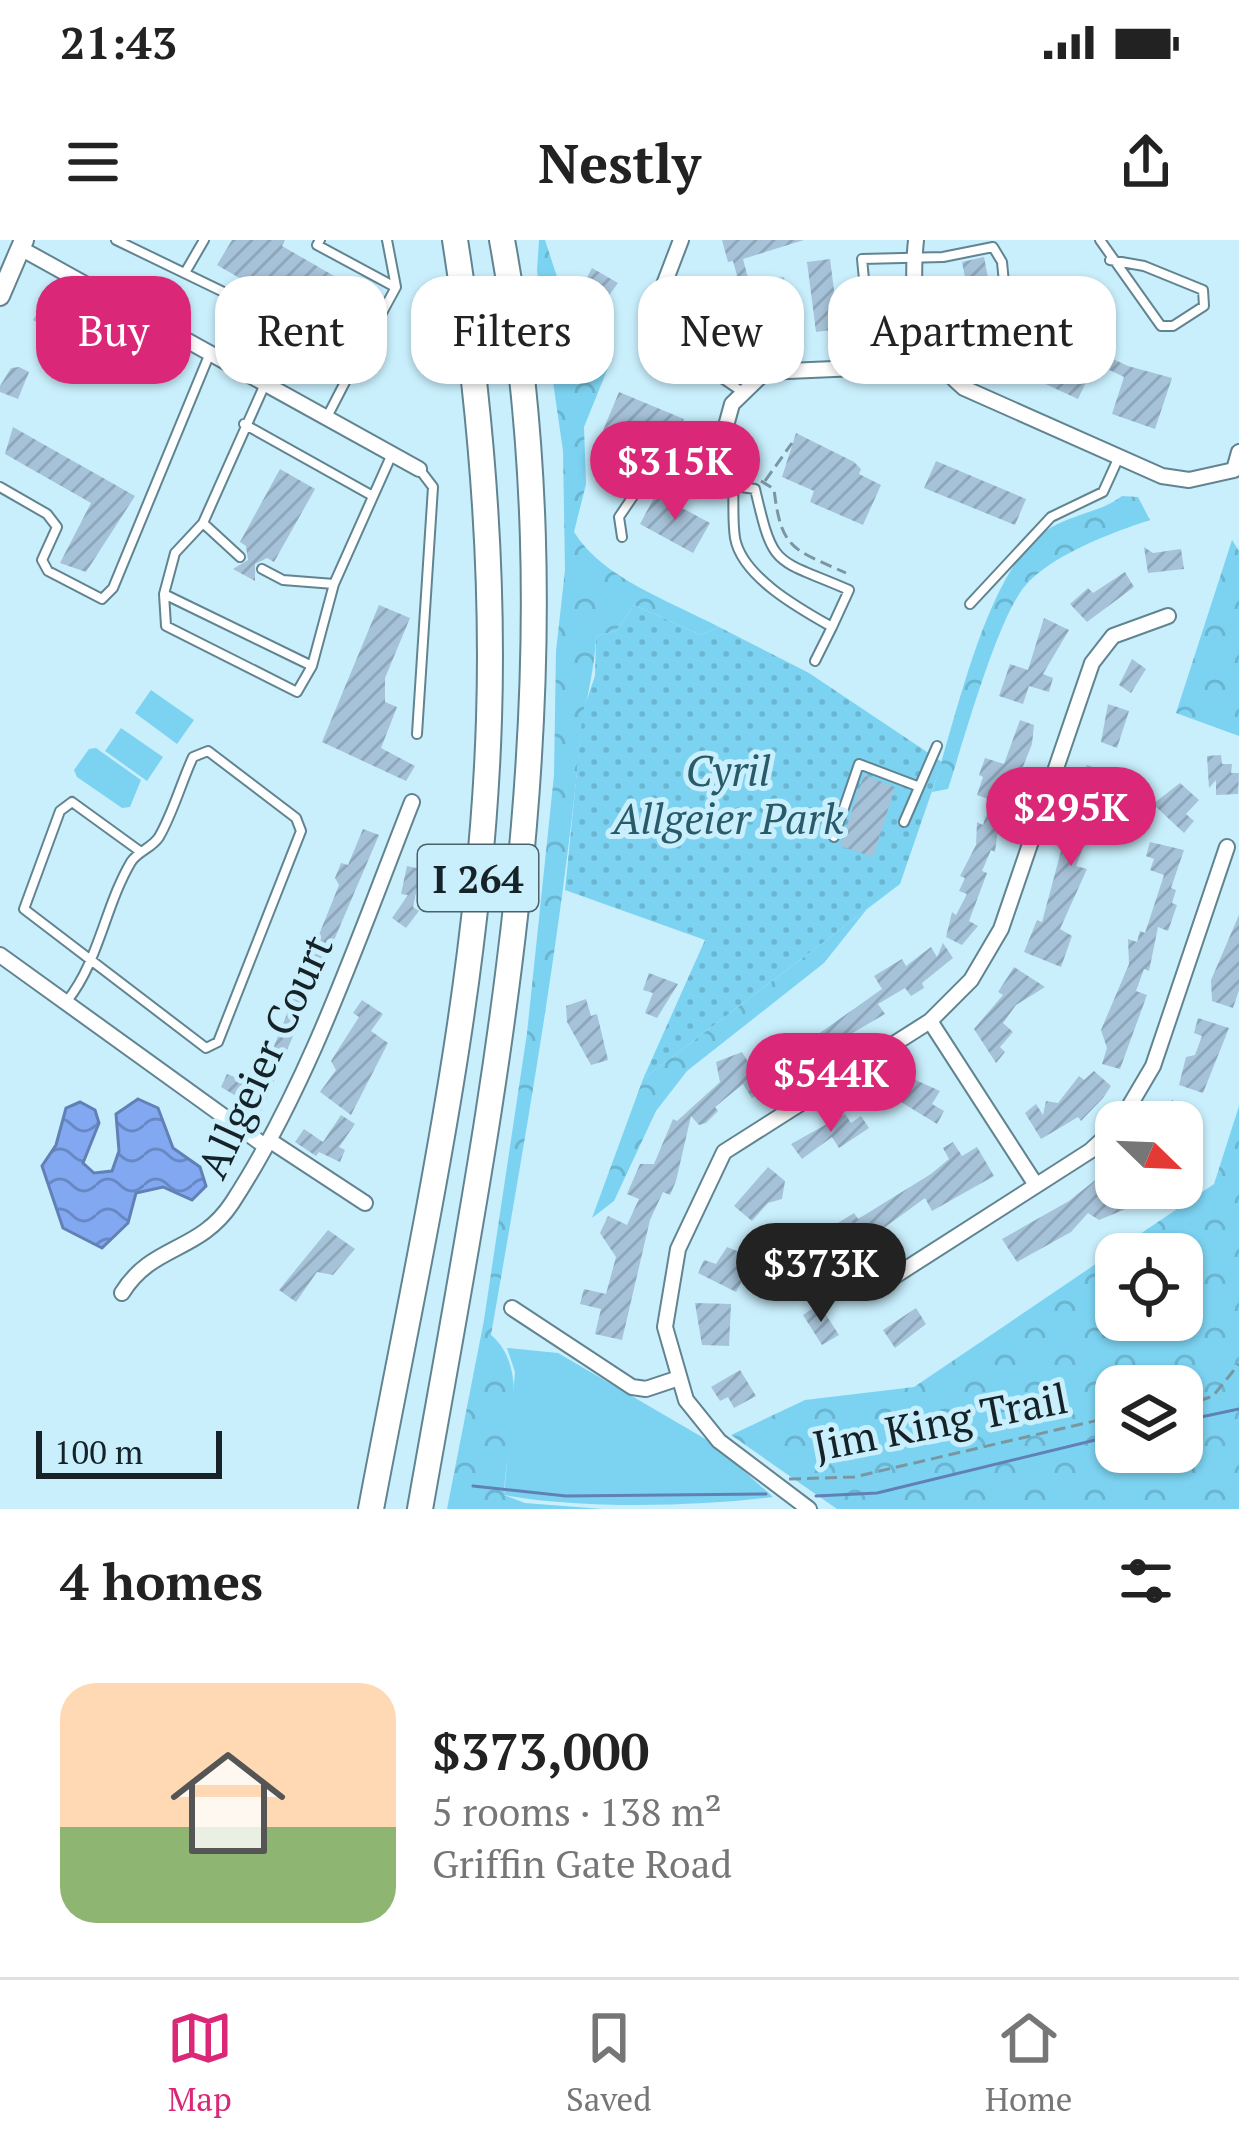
<!DOCTYPE html>
<meta charset="utf-8">
<style>
body{margin:0;font-family:"PT Serif",serif;background:#f6f6f6;color:#222;height:100vh;display:flex;flex-direction:column;font-size:45px;white-space:nowrap}
*{box-sizing:border-box;margin:0}
p{font-size:39px;color:#767676}
.icon{flex:none;width:66px;height:66px;fill:none;stroke:currentColor;stroke-width:2;stroke-linecap:round;stroke-linejoin:round}
.map{position:relative;height:1269px;overflow:hidden}
.drawer{display:flex;flex-direction:column;background:#fff;flex:1}
.drawer>*{flex:none}
.guide{position:absolute;left:36px;top:36px;width:1167px;height:108px;display:flex;gap:24px}
.needle{width:78px;rotate:113deg}
.tools{position:absolute;left:1095px;top:861px;display:grid;gap:24px}
.tools a{display:grid;place-items:center;width:108px;height:108px;border-radius:24px;background:#fff;box-shadow:0 3px 9px #0004;font-size:60px}
.scale{position:absolute;left:36px;bottom:30px;width:186px;box-sizing:border-box;padding-left:12px;border:6px solid #152328;border-top:0;font-size:33px;line-height:42px;white-space:nowrap;color:#152328;-webkit-text-stroke:9px #c9effd;paint-order:stroke}
.price{position:absolute;translate:-50% -102px;padding:0 27px;border-radius:42px;background:#db2777;color:#fff;font-size:39px;line-height:78px;filter:drop-shadow(0 3px 6px #0008)}
.price::after{content:'';position:absolute;left:50%;top:72px;width:36px;height:27px;margin-left:-18px;background:inherit;clip-path:polygon(0 0,100% 0,50% 100%)}
.price.current{background:#222;color:#fff}
ul{padding:0;list-style:none}
li{display:flex;align-items:center;gap:36px;height:300px;padding:0 60px}
li span{display:grid;place-items:center;flex:none;width:336px;height:240px;border-radius:36px;color:#555}
li>.icon{margin-inline-start:auto}
span .icon{width:144px;height:144px;fill:#fffc;stroke-width:1}
li b{font-size:51px}
h2{display:flex;justify-content:space-between;align-items:center;height:144px;padding:0 60px;font-size:51px}
.tag{padding:0 42px;border-radius:36px;background:#fff;box-shadow:0 3px 9px #0004;font-size:42px;line-height:108px}
.tag.current{background:#db2777;color:#fff}
.status{display:flex;justify-content:space-between;align-items:center;height:84px;padding:0 60px;background:#fff;direction:ltr}
.status svg{height:33px;fill:currentColor}
header{display:flex;justify-content:space-between;align-items:center;height:156px;padding:0 60px;background:#fff;font-size:54px;font-weight:700}
.menu{display:flex;justify-content:space-around;align-items:center;height:168px;border-top:3px solid #e0e0e0;background:#fff;font-size:33px;color:#767676}
.menu a{display:grid;justify-items:center;gap:6px}
.menu .current{color:#db2777}
.map>svg:first-child{display:block}
.green{fill:#7cd3f1}
.forest{fill:url(#forest-crowns);fill-rule:evenodd}
.park{fill:url(#park-dots)}
.water{fill:url(#water-waves);stroke:#6180b5;stroke-width:3}
.lines{fill:none;stroke-linecap:round;stroke-linejoin:round}
.stream{stroke:#6180b5;stroke-width:3}
.building{fill:url(#building-hatch)}
.lane-casing{stroke:#618490;stroke-width:12}
.street-casing{stroke:#618490;stroke-width:18}
.secondary-casing{stroke:#618490;stroke-width:22}
.highway-casing{stroke:#618490;stroke-width:28}
.path{stroke:#7a96a0;stroke-width:3;stroke-dasharray:12 6;stroke-linecap:butt}
.lane{stroke:#fff;stroke-width:8}
.street{stroke:#fff;stroke-width:14}
.secondary{stroke:#fff;stroke-width:18}
.highway{stroke:#fff;stroke-width:24}
.labels{text-anchor:middle;dominant-baseline:central;stroke-width:10;stroke-linejoin:round;paint-order:stroke}
.shield{fill:#c9effd;stroke:#4b6068;stroke-width:3}
.shield-label{font-size:39px;font-weight:bold;fill:#152328}
.park-label{font-size:42px;font-style:italic;fill:#295a69;stroke:#c9effd}
.street-label{font-size:42px;fill:#152328;stroke:#c9effd}
</style>
<div class="status"><b>21:43</b><svg viewBox="0 0 49 12"><path d="M0 12V9h3v3zM5 12V6h3v6zM10 12V3h3v9zM15 12V0h3v12zM26 1h20v11H26zM47 4h2v5h-2z"/></svg></div>
<header><svg class="icon" aria-label="menu" viewBox="0 0 24 24"><path d="M4 6h16M4 12h16M4 18h16"/></svg>Nestly<svg class="icon" aria-label="share" viewBox="0 0 24 24"><path d="M12 15V3M7 8l5-5 5 5M5 13v7h14v-7"/></svg></header>
<div class="map">
<svg width="1239" height="1269" viewBox="0 0 1239 1269">
<defs>
<pattern id="forest-crowns" width="20" height="18" patternUnits="userSpaceOnUse" patternTransform="scale(3)"><rect width="20" height="18" fill="#7cd3f1"/><path d="M2 6a3 3 0 1 1 6 0M12 15a3 3 0 1 1 6 0" fill="none" stroke="#6ab5cf"/></pattern>
<pattern id="park-dots" width="8" height="8" patternUnits="userSpaceOnUse" patternTransform="scale(3)"><rect width="8" height="8" fill="#7cd3f1"/><path d="M2 2h.1M6 6h.1" fill="none" stroke="#6ab5cf" stroke-width="1.8" stroke-linecap="round"/></pattern>
<pattern id="water-waves" width="16" height="10" patternUnits="userSpaceOnUse" patternTransform="scale(3)"><rect width="16" height="10" fill="#81a8f1"/><path d="M0 5q4-4 8 0t8 0" fill="none" stroke="#6888c3"/></pattern>
<pattern id="building-hatch" width="6" height="6" patternUnits="userSpaceOnUse" patternTransform="scale(3)"><rect width="6" height="6" fill="#a6c2d8"/><path d="M-1 1l2-2M0 6l6-6M5 7l2-2" fill="none" stroke="#8ea6b9"/></pattern>
</defs>
<rect width="100%" height="100%" fill="#c9effd"/>
<path class="green" d="M151,450L194,480L177,504L135,473Z
M121,488L163,517L147,541L105,511Z
M96,508L141,540L130,567L122,568L77,537L74,530L89,509Z
M507,1108L558,1113L714,1204L773,1257C697,1267 577,1269 504,1255L515,1132Z"/>
<path class="forest" d="M539,0H545L577,98L612,118L584,187L586,244L574,292C602,338 672,362 719,387L701,395L634,365L616,391L596,396C595,434 583,467 580,504C560,703 525,899 491,1095C533,1130 505,1205 504,1255L525,1263L603,1269H447L484,1080L527,793L554,535L556,411L565,330L563,211L537,31Z
M1122,256L1138,257L1150,280C1113,292 1051,315 1025,346C997,379 963,503 948,549L932,552C956,479 981,356 1032,302C1060,274 1098,275 1122,256Z
M1232,300L1239,311V496L1176,473Z
M867,669L824,723L687,831L656,871L614,961L592,978L643,839Z
M1239,866V1269H837L731,1195L805,1160L914,1147L1214,944ZM1116,1014H1182V1080H1116ZM1116,1146H1182V1212H1116Z"/>
<path class="park" d="M634,365L701,395L719,387L809,433L942,522L900,644L643,839L705,700L565,650L583,471L595,436L596,396L616,391Z"/>
<path class="water" d="M138,859L158,868L173,908L200,927L206,946L192,960L163,947L136,953L128,983L102,1008L63,988L42,926L56,905L66,868L80,862L95,870L99,883L83,923L94,933L112,931L119,911L116,874Z"/>
<g class="lines">
<path class="stream" d="M1182,1181L1239,1169
M473,1246L566,1256L766,1254
M816,1256L877,1253L1116,1195"/>
</g>
<path class="building" d="M232,0H285L282,6L369,56L357,76L364,80L358,92L274,45L269,55L217,25Z
M722,0H804L743,19L749,42L784,37L791,91L741,98L736,62L741,53L734,46L739,43L733,21L728,22Z
M984,17L994,69L972,73L962,22Z
M830,19L839,89L816,92L807,22Z
M592,28L618,43L594,76L573,64Z
M49,56L65,65L50,90L33,80Z
M1063,96L1128,126L1172,138L1155,189L1112,174L1124,137L1095,123L1078,159L1041,142Z
M19,127L29,132L18,159L0,152V146L11,128Z
M619,152L684,179L666,221L602,193Z
M13,187L135,256L86,332L60,323L91,263L5,214Z
M796,193L854,222L861,229L859,234L881,245L863,285L810,262L814,251L782,237Z
M936,221L1026,259L1015,285L924,248Z
M280,229L315,249L274,322L267,318L255,324V341L233,329L248,320L246,306L240,302Z
M656,254L710,283L693,313L640,284Z
M1144,307L1153,313L1181,309L1184,329L1148,333Z
M1125,332L1134,347L1087,382L1070,364L1088,348L1093,353Z
M379,365L410,378L385,438V462L397,467L381,508L415,526L406,541L322,502Z
M1044,378L1069,390L1043,434L1053,438L1049,452L1029,446L1023,464L999,456L1010,424L1028,430Z
M1132,419L1146,429L1131,453L1119,445Z
M1108,464L1129,471L1117,508L1101,502Z
M1020,480L1034,485L1032,504L998,589L995,612L991,610L982,631L987,633L969,681L978,686L962,705L946,697L952,672L956,675L967,654L959,651L965,638L960,636L976,605L977,582L983,585L991,560L977,555L983,537L979,535L985,518L1004,524Z
M1221,515L1222,524H1232L1231,533H1239L1238,554L1216,555V540L1209,548L1207,516Z
M1087,525L1124,539L1112,568L1097,564L1090,585L1100,588L1096,601L1089,599L1083,607L1076,626L1087,629L1060,689L1072,696L1061,727L1024,712L1037,680L1042,682L1068,585L1077,567L1084,569L1093,544L1081,540Z
M864,535L895,547L873,617L840,606Z
M1180,543L1199,560L1186,574L1194,581L1184,593L1153,564Z
M363,589L379,595L261,871L221,847L227,834L258,846L339,645L335,638L341,623L348,625Z
M1150,602L1184,610L1171,648L1176,650L1172,663L1177,665L1168,691L1158,687L1149,731L1144,729L1136,751L1147,755L1120,829L1102,824L1107,808L1101,790L1129,724L1128,699L1137,702L1140,691L1145,693L1164,635L1150,630L1154,619L1146,616Z
M407,626L421,629L413,667L419,671L406,688L392,678L408,655L401,654Z
M1239,675V750L1233,768L1212,761L1211,740Z
M943,703L953,718L922,743L924,748L911,756L905,748L878,764L885,774L815,815L807,802L882,749L874,736L902,719L906,726L931,707L937,717Z
M1014,727L1045,747L1016,765L1003,783L1013,792L1000,807L1005,812L996,823L974,789L1003,755L998,752Z
M649,733L678,744L657,778L645,773L653,753L643,750Z
M586,759L591,776L597,774L608,820L591,825L567,782L566,766Z
M362,760L383,774L371,791L388,803L351,875L320,852L336,830L331,821L359,777L353,773Z
M1198,778L1229,788L1203,853L1179,845L1186,817L1195,815L1202,796L1194,793Z
M795,801L804,814L763,845L767,850L752,858L743,844L715,867L718,871L706,883L699,885L691,876L676,941L670,955L663,952L650,980L622,1100L595,1094L601,1069L580,1064L584,1049L606,1054L616,1017L600,993L608,976L627,985L639,959L627,954L640,924H654L673,879L677,881L720,842L716,822L742,812L752,828Z
M1094,831L1111,846L1103,858L1081,881L1078,877L1041,899L1025,873L1036,864L1043,875L1046,861L1058,863L1079,836L1084,840Z
M900,833L940,851L932,864L944,871L937,884L896,859L890,851Z
M1172,860L1190,870L1183,882H1158Z
M845,874L851,883L861,876L869,888L839,908L832,897L802,919L791,904Z
M341,875L355,884L339,907L345,910L340,922L319,912L316,916L295,902L304,889L323,902Z
M953,902L962,916L977,907L994,936L932,971L925,958L848,1014L833,986L854,973L858,979L931,934L949,919L943,908Z
M768,927L785,941L782,959L768,963L752,981L734,966Z
M1099,937L1128,968L1099,980L1088,973L1071,992L1017,1022L1002,999L1069,961Z
M328,990L355,1009L333,1035L317,1032L296,1062L279,1050Z
M797,999L834,1018L820,1053L790,1040L801,1016L791,1012Z
M727,1007L755,1018L736,1052L698,1033L704,1020L716,1024Z
M695,1063L731,1064L729,1106L702,1105Z
M819,1064L839,1095L822,1105L803,1075Z
M916,1068L926,1084L895,1108L883,1090Z
M740,1130L756,1156L734,1168L728,1157L720,1161L711,1147Z"/>
<g class="lines">
<defs>
<path id="lane" d="M116,0L358,117L327,177
M320,0L317,5L395,47
M1100,0L1161,86H1173L1204,66L1203,50L1144,26L1110,20
M186,31L204,0
M867,70L862,19L943,17L993,7L1002,22L1007,75L922,91
M657,94L741,151
M664,98L694,66L733,54
M358,117L396,47L387,0
M265,144L203,283L175,313L164,354L166,386L297,452L312,426L334,344L392,214
M244,184L371,255
M610,224L648,243
M0,247L47,274L57,287L42,320L48,331L102,359L113,348L210,113
M203,283L240,317
M622,297L619,277L640,246L721,204C740,235 730,264 735,298C742,337 800,369 832,387L849,350C773,317 774,330 755,249L734,246
M262,329L283,340L334,344
M166,355L312,426
M970,364L1051,277L1103,252L1118,219
M815,421L832,387
M417,494L433,247L420,230
M904,582L937,506
M834,597L859,524L917,546
M67,761C99,721 105,666 131,622C138,611 152,608 159,597C173,573 181,543 193,517L208,511L296,578L301,591L218,802L206,808L24,669L60,571L72,562L141,612"/>
<path id="street" d="M916,0C910,59 916,108 964,148L1162,236L1189,240L1234,230L1239,212
M20,8L419,229
M655,68L681,0
M721,204L732,164L765,132L880,127L928,107
M0,715L265,906
M930,781L1036,945
M1120,882L1153,826L1227,607
M269,900L365,963
M873,1050L1090,911L1116,887
M122,1053C152,1004 199,1013 232,963C309,845 360,694 412,562
M512,1068L632,1147L646,1149L676,1139
M809,1269L719,1201L686,1160L665,1087L678,1009L724,912L930,781L971,740L1001,689L1092,423L1113,396L1168,376"/>
<path id="secondary" d="M0,56L24,0"/>
<path id="highway" d="M371,1269C420,1008 481,746 489,479C494,318 480,159 455,0
M420,1269C495,842 582,435 502,0"/>
</defs>
<use href="#lane" class="lane-casing"/>
<use href="#street" class="street-casing"/>
<use href="#secondary" class="secondary-casing"/>
<use href="#highway" class="highway-casing"/>
<path class="path" d="M742,230V208
M761,241L774,249C781,310 793,309 846,333
M765,241L792,203
M1182,1167L1213,1156L1239,1124
M789,1239L854,1237L1116,1176"/>
<use href="#lane" class="lane"/>
<use href="#street" class="street"/>
<use href="#secondary" class="secondary"/>
<use href="#highway" class="highway"/>
</g>
<g class="labels">
<rect class="shield" x="418" y="605" width="120" height="66" rx="9"/>
<g class="shield-label">
<text x="478" y="638">I 264</text>
</g>
<g class="park-label">
<text x="728" y="530">Cyril<tspan x="728" dy="48">Allgeier Park</tspan></text>
</g>
<g class="street-label">
<text transform="translate(264 816) rotate(-65)">Allgeier Court</text>
<text transform="translate(940 1181) rotate(-11)">Jim King Trail</text>
</g>
</g>
</svg>
<div class="tools">
<a><svg class="needle" viewBox="-14 -14 28 28"><path d="M0-13l5 13h-10z" fill="#e53935"/><path d="M0 13l5-13h-10z" fill="#767676"/></svg></a>
<a><svg class="icon" aria-label="locate" viewBox="0 0 24 24"><circle cx="12" cy="12" r="6"/><path d="M12 2v4M12 18v4M2 12h4M18 12h4"/></svg></a>
<a><svg class="icon" aria-label="layers" viewBox="0 0 24 24"><path d="M12 4l9 5-9 5-9-5zM3 14l9 5 9-5"/></svg></a>
</div>
<div class="scale">100 m</div>
<b class="price" style="left:675px;top:283px">$315K</b>
<b class="price" style="left:1071px;top:629px">$295K</b>
<b class="price" style="left:831px;top:895px">$544K</b>
<b class="price current" style="left:821px;top:1085px">$373K</b>
<div class="guide">
<a class="tag current">Buy</a>
<a class="tag">Rent</a>
<a class="tag">Filters</a>
<a class="tag">New</a>
<a class="tag">Apartment</a>
</div>
</div>
<section class="drawer">
<h2>4 homes<svg class="icon" aria-label="filters" viewBox="0 0 24 24"><path d="M4 7h16M4 17h16"/><circle cx="9" cy="7" r="2"/><circle cx="15" cy="17" r="2"/></svg></h2>
<ul>
<li><span style="background:linear-gradient(#ffd9b3 60%,#8fb573 0)"><svg class="icon" aria-label="home" viewBox="0 0 24 24"><path d="M3 11l9-7 9 7M6 9v11h12V9"/></svg></span><div><b>$373,000</b><p>5 rooms · 138 m²</p><p>Griffin Gate Road</p></div></li>
</ul>
</section>
<nav class="menu">
<a class="current"><svg class="icon" aria-label="map" viewBox="0 0 24 24"><path d="M3 6l6-2 6 2 6-2v14l-6 2-6-2-6 2zM9 4v14M15 6v14"/></svg>Map</a>
<a><svg class="icon" aria-label="saved" viewBox="0 0 24 24"><path d="M7 4h10v16l-5-4-5 4z"/></svg>Saved</a>
<a><svg class="icon" aria-label="home" viewBox="0 0 24 24"><path d="M3 11l9-7 9 7M6 9v11h12V9"/></svg>Home</a>
</nav>
